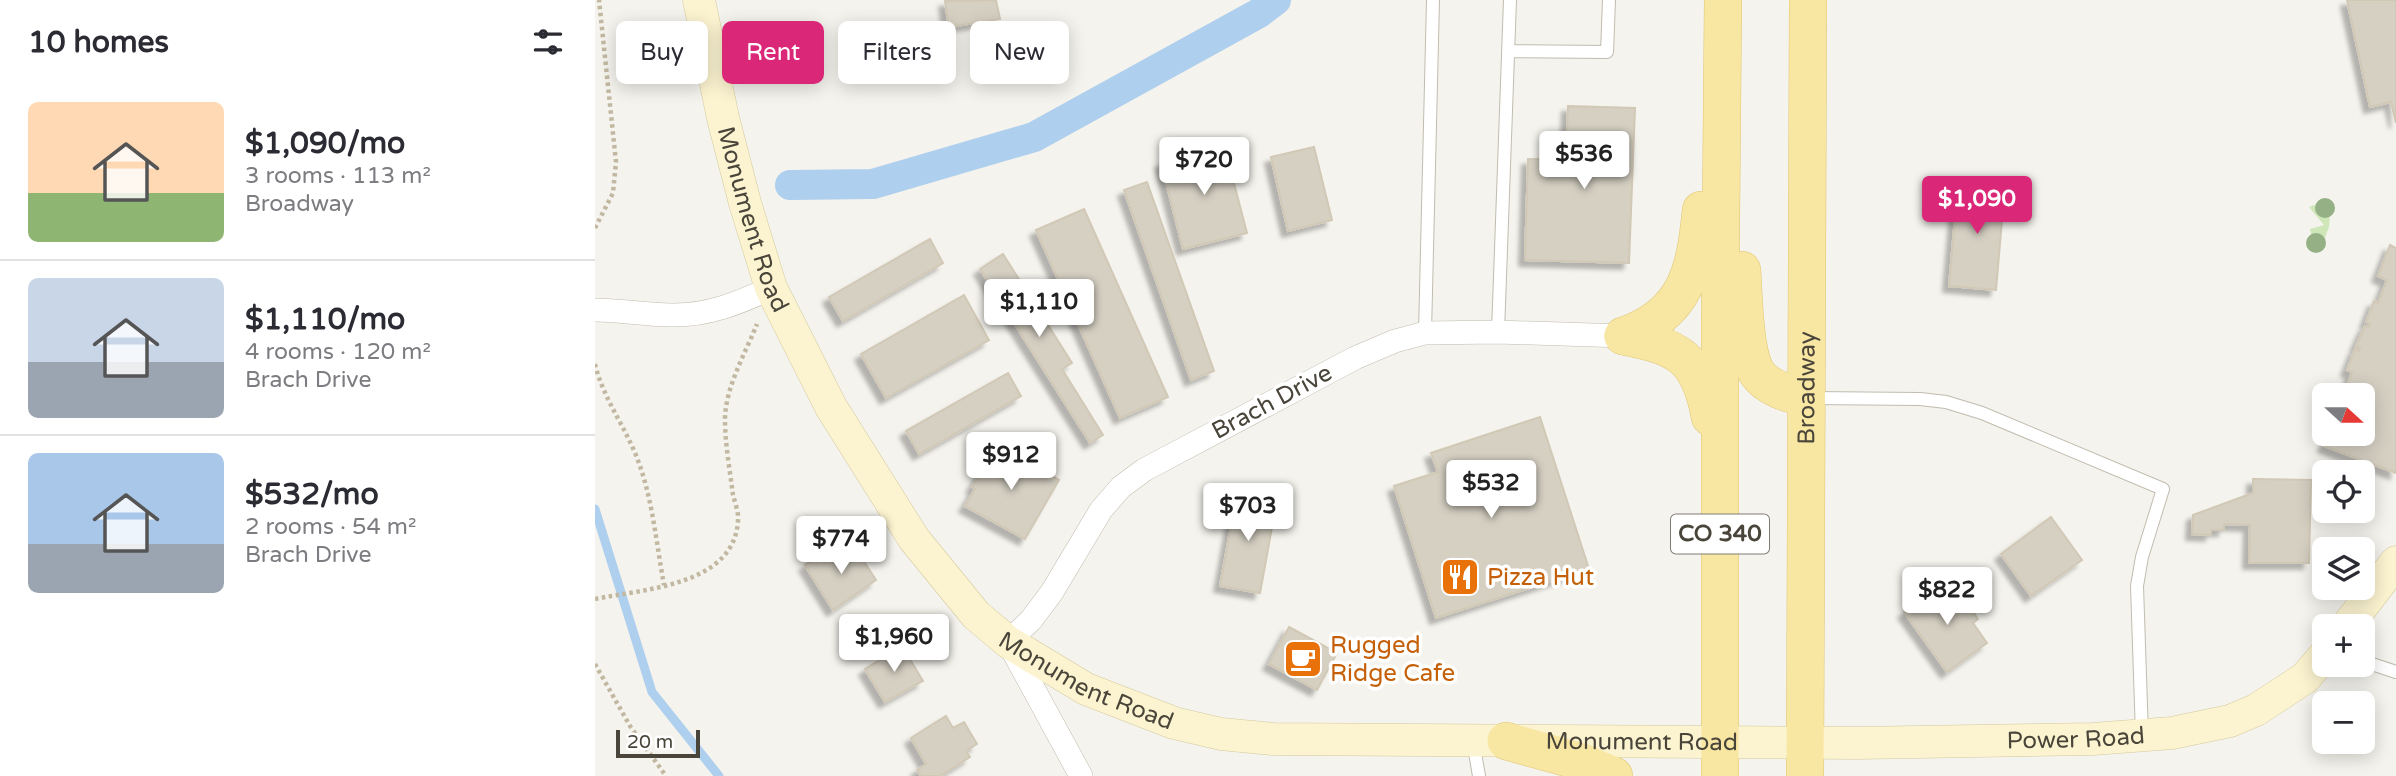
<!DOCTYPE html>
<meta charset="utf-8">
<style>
body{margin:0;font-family:"Varela Round",sans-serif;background:#f2f2f3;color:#2b2b33;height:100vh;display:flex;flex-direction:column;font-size:26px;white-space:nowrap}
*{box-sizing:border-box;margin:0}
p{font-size:23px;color:#7c7c81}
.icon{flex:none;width:38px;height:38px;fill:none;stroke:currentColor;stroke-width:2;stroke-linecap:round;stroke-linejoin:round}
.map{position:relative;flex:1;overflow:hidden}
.drawer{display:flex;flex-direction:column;background:#fff;width:595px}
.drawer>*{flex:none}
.hud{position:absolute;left:21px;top:21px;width:665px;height:63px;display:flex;gap:14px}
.needle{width:46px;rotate:111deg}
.fabs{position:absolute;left:1717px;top:383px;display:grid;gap:14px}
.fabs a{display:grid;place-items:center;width:63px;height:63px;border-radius:10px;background:#fff;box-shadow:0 4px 18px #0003;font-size:35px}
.scale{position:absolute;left:21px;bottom:18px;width:84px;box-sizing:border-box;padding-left:7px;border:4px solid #4a453a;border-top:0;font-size:19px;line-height:24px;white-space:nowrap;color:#4a453a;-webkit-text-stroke:5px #fff;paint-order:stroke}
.price{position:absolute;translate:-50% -60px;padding:0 16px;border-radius:7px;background:#fff;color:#222;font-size:23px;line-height:46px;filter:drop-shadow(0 2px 4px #0008)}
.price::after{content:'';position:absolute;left:50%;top:42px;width:21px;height:16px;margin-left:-10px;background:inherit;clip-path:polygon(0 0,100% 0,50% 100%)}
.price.on{background:#db2777;color:#fff}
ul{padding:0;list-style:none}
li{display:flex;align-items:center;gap:21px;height:175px;padding:0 28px}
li+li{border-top:2px solid #e1e1e2}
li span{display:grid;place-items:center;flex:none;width:196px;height:140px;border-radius:10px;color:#555}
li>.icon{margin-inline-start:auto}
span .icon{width:84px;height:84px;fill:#fffc;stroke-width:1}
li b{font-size:30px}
h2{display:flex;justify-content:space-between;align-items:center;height:84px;padding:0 28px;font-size:30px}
.chip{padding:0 24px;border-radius:10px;background:#fff;box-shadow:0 4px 18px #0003;font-size:24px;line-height:63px}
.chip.on{background:#db2777;color:#fff}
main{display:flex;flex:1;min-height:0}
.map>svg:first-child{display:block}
.green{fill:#cfe6b9}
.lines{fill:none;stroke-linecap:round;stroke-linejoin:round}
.stream{stroke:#aecfed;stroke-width:9}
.canal{stroke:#aecfed;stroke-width:30}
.building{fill:#d6d0c3;stroke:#d1c8b6;stroke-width:2;filter:url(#shadow)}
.lane-casing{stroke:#c1bcaf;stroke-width:14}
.street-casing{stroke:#c1bcaf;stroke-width:24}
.secondary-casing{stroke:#d2c99f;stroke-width:33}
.primary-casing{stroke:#dec572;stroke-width:38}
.path{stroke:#c2b8a1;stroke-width:4.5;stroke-dasharray:3.5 3.5;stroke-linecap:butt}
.lane{stroke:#fff;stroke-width:12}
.street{stroke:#fff;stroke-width:23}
.secondary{stroke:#fcf4d0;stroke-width:32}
.primary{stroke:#f8e6a3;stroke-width:37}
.tree{fill:#95b085}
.labels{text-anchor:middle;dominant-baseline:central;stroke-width:7;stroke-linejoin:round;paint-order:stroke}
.shield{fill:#fff;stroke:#807d75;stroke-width:2}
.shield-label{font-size:23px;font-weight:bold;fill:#4a453a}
.street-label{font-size:24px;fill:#4a453a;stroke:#fff}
.food-label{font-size:24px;fill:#c56008;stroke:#fff;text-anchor:start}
</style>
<main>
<section class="drawer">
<h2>10 homes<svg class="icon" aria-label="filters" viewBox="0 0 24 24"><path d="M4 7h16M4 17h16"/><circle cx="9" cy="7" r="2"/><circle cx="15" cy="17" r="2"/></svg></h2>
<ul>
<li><span style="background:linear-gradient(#ffd9b3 65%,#8fb573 0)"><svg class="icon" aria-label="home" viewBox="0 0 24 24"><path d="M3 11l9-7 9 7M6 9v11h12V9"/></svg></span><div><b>$1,090/mo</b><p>3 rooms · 113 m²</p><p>Broadway</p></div></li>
<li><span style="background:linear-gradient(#c9d6e8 60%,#9aa5b1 0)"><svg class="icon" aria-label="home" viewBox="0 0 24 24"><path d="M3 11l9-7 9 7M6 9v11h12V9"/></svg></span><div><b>$1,110/mo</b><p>4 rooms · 120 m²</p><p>Brach Drive</p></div></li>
<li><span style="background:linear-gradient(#a9c7e8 65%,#9aa5b1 0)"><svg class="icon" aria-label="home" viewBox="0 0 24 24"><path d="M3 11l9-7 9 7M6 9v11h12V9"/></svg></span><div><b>$532/mo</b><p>2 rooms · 54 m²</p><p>Brach Drive</p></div></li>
</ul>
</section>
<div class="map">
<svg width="1801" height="776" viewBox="0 0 1801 776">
<defs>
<filter id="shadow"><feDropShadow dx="-6" dy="6" stdDeviation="2" flood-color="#0004"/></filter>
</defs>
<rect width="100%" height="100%" fill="#f5f3ed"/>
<path class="green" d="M1730,201L1736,204L1734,227L1726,248L1720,250L1715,229L1729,225L1714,207Z"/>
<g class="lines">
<path class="stream" d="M0,509L57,692L124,776"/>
<path class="canal" d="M195,185L278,184L439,137L664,13L681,0"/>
</g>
<path class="building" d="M401,0L405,19L354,27L350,1Z
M1752,0H1801V123L1796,102L1775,107Z
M973,106L1040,108L1034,263L930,260L933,159L971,160Z
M629,145L652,233L588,249L566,162Z
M719,147L737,220L693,231L676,157Z
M552,182L619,371L596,380L529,190Z
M1363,183L1410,186L1401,290L1354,286Z
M489,209L573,397L525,418L441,230Z
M335,239L348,263L248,321L234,297Z
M1795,245L1801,248V473L1729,446L1734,434H1768V396H1737L1739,390L1749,394L1757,372L1752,370L1760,349L1764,351L1765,348L1761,346L1770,326L1774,327L1775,324L1771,322L1779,301L1783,303L1792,280L1783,276Z
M408,254L477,363L467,369L508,435L495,443L385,269Z
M369,295L394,340L291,398L266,354Z
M413,373L426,396L324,454L311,431Z
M945,417L994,569L841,618L799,486L843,472L836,453Z
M403,446L464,480L430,539L370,506L380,489L377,487Z
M1658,479L1716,480L1714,563H1654L1655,525L1629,524V530H1616V535L1597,534L1598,515L1658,493Z
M642,493L682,500L665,593L625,586Z
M1456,517L1487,560L1436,596L1406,554Z
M259,546L281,580L238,610L210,565L224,556L229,563Z
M1349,584L1364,604L1370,600L1383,619L1378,623L1392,643L1352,672L1309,612Z
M694,627L742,653L722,690L674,664Z
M307,646L328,681L290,702L270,669Z
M351,716L358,728L369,722L382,744L371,751L375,757L345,776H326L322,770L331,764L316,738Z"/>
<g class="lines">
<defs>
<path id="lane" d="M913,51L1012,52L1014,0
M903,332L915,0
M830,333L838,0
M1216,398L1325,399L1351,402L1387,413L1568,489L1547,557L1542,586L1547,735
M1768,661L1801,672
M878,741L884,776"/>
<path id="street" d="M0,310C26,310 51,315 76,315C112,316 144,303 176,288
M486,776L413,642L436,620L457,592L506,510L526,487L549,470L760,358L800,341L830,333L903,332L1028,336"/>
<g id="secondary">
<path id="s1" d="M104,0L128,118L150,203L176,288L236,407L319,539L381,615L413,642L491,689L579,723L626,734L678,739L1263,743L1498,739L1577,733L1635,721L1661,710L1710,678L1729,656"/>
<path d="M1752,626L1801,562"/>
</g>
<g id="primary">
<path d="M1147,270C1149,296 1149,352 1162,373C1172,388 1194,394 1210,398"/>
<path d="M1028,336C1092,314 1100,270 1106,210"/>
<path d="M1028,336C1084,347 1104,357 1115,417"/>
<path d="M911,741L987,762L1019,776"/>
<path d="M1125,776V327L1128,0"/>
<path id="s2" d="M1210,776L1213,0"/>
</g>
</defs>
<use href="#lane" class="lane-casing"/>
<use href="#street" class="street-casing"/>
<use href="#secondary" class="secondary-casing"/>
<use href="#primary" class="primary-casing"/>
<path class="path" d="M0,228L18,193L21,162L4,0
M0,364C8,397 27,422 40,453C57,493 61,542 69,585
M0,599C48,589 139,586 143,521C144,513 140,503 138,495C135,471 130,444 130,420C130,388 150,354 162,324
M0,664L35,726L71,776"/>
<use href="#lane" class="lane"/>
<use href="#street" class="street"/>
<use href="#secondary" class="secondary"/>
<use href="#primary" class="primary"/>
</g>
<g class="tree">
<circle cx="1730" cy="208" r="10"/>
<circle cx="1721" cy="243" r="10"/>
</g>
<defs>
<symbol id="restaurant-square" viewBox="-11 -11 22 22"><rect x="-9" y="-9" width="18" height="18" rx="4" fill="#e8710a" stroke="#fff"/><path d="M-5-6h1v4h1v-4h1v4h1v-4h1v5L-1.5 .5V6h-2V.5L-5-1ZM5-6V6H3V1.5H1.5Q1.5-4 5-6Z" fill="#fff"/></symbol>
<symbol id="cafe-square" viewBox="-11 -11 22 22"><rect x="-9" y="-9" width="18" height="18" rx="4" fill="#e8710a" stroke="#fff"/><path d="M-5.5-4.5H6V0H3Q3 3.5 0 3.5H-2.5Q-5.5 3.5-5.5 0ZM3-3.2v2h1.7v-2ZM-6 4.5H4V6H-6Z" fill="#fff"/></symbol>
</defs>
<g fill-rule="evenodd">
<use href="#restaurant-square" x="843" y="555" width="44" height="44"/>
<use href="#cafe-square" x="686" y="637" width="44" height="44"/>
</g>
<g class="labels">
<rect class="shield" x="1076" y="514.5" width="98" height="39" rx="5"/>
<g class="shield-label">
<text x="1125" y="534">CO 340</text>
</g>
<g class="street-label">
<text stroke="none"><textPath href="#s1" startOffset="226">Monument Road</textPath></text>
<text stroke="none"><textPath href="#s2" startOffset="388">Broadway</textPath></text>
<text transform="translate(677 402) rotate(-28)">Brach Drive</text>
<text stroke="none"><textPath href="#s1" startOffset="814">Monument Road</textPath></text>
<text stroke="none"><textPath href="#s1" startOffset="1815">Power Road</textPath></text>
<text stroke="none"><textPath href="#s1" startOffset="1381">Monument Road</textPath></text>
</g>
<g class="food-label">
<text x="892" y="577">Pizza Hut</text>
<text x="735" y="645">Rugged<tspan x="735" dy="28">Ridge Cafe</tspan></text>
</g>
</g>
</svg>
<div class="fabs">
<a><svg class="needle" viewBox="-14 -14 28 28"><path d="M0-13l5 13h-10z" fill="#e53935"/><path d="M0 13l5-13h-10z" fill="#7c7c81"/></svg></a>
<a><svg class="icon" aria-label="locate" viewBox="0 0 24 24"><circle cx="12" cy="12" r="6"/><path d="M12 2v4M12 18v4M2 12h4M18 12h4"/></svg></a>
<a><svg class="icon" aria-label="layers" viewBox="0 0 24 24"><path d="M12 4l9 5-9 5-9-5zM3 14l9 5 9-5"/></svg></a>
<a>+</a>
<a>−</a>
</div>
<div class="scale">20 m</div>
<b class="price" style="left:989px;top:191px">$536</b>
<b class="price" style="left:609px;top:197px">$720</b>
<b class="price on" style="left:1382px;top:236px">$1,090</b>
<b class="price" style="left:444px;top:339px">$1,110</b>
<b class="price" style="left:416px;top:492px">$912</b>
<b class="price" style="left:896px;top:520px">$532</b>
<b class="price" style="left:653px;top:543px">$703</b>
<b class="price" style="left:246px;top:576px">$774</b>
<b class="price" style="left:1352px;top:627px">$822</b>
<b class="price" style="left:299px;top:674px">$1,960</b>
<div class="hud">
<a class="chip">Buy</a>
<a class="chip on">Rent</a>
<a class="chip">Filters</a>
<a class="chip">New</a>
</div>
</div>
</main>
